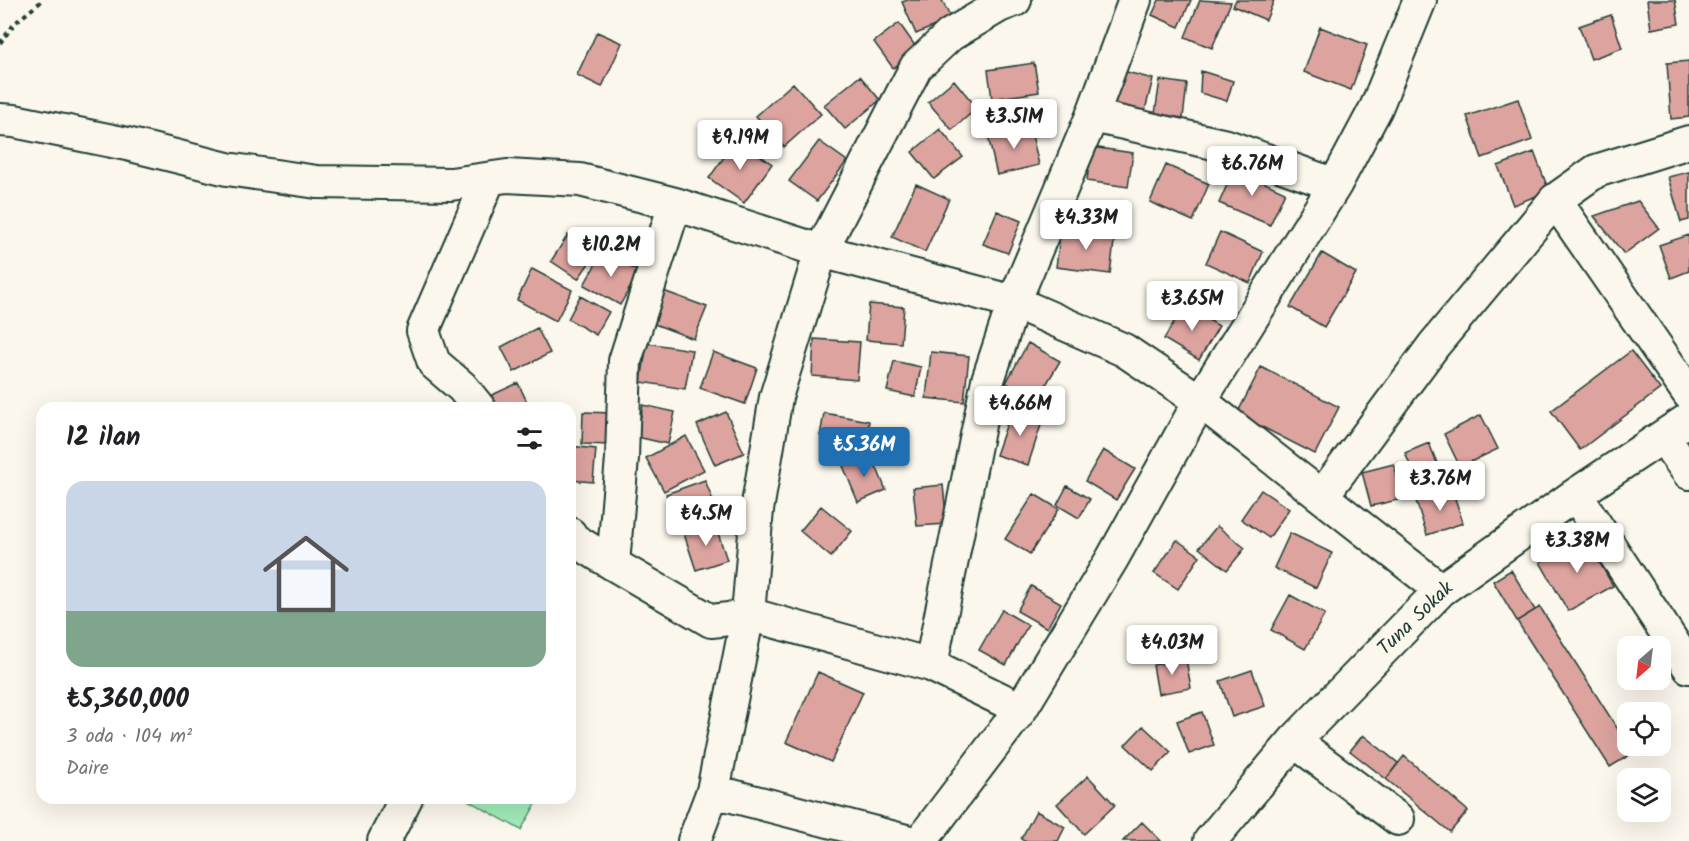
<!DOCTYPE html>
<html lang="tr">
<meta charset="utf-8">
<style>
body{margin:0;font-family:Kalam,sans-serif;background:#f2f2f2;color:#202124;height:100vh;display:flex;flex-direction:column;font-size:22px;white-space:nowrap}
*{box-sizing:border-box;margin:0}
p{font-size:20px;color:#757577}
.icon{flex:none;width:33px;height:33px;fill:none;stroke:currentColor;stroke-width:2;stroke-linecap:round;stroke-linejoin:round}
.map{position:relative;flex:1;overflow:hidden}
.side{position:absolute;left:36px;top:402px;width:540px;height:402px;display:flex;flex-direction:column;background:#fff;border-radius:18px;box-shadow:0 6px 24px #0002}
.side>*{flex:none}
.needle{width:39px;rotate:208deg}
.buttons{position:absolute;left:1617px;top:636px;display:grid;gap:12px}
.buttons a{display:grid;place-items:center;width:54px;height:54px;border-radius:12px;background:#fff;box-shadow:0 6px 24px #0002;font-size:30px}
.price{position:absolute;translate:-50% -51px;padding:0 14px;border-radius:6px;background:#fff;color:#222;font-size:20px;line-height:39px;filter:drop-shadow(0 2px 3px #0008)}
.price::after{content:'';position:absolute;left:50%;top:36px;width:18px;height:14px;margin-left:-9px;background:inherit;clip-path:polygon(0 0,100% 0,50% 100%)}
.price.active{background:#1f6fb2;color:#fff}
ul{padding:0;list-style:none}
li{display:grid;align-content:center;gap:12px;height:318px;padding:0 30px}
li span{display:grid;place-items:center;height:186px;border-radius:18px;color:#555}
li>.icon{margin-inline-start:auto}
span .icon{width:108px;height:108px;fill:#fffc;stroke-width:1}
li b{font-size:26px}
h2{display:flex;justify-content:space-between;align-items:center;height:72px;padding:0 30px;font-size:26px}
.map>svg:first-child{display:block}
.green{fill:#a2ebb9;stroke:#609476;stroke-width:1.5}
.building{fill:#dda39f;stroke:#1f3d34;stroke-width:1.5}
.lines{fill:none;stroke-linecap:round;stroke-linejoin:round}
.minor-casing{stroke:#1f3d34;stroke-width:36}
.path{stroke:#1f3d34;stroke-width:4;stroke-dasharray:4.5 4.5;stroke-linecap:butt}
.minor{stroke:#fbf7ec;stroke-width:32}
.labels{text-anchor:middle;dominant-baseline:central;stroke-width:4.5;stroke-linejoin:round;paint-order:stroke}
.street-label{font-size:20px;fill:#1f3d34;stroke:#fbf7ec}
</style>
<div class="map">
<svg width="1689" height="841" viewBox="0 0 1689 841">
<rect width="100%" height="100%" fill="#fbf7ec"/>
<filter id="ink" filterUnits="userSpaceOnUse"><feTurbulence type="fractalNoise" baseFrequency=".0167" numOctaves="2"/><feDisplacementMap in="SourceGraphic" scale="12" xChannelSelector="R" yChannelSelector="G"/><feConvolveMatrix kernelMatrix="1 2 1 2 8 2 1 2 1" color-interpolation-filters="sRGB"/></filter>
<g filter="url(#ink)">
<path class="green" d="M464,798H539L521,830Z"/>
<path class="building" d="M908,0H942L951,19L916,34L902,2Z
M1159,0H1191L1179,27L1152,15Z
M1200,0L1231,2L1212,48L1185,37Z
M1236,0H1274L1266,20L1233,6Z
M1647,0H1675L1679,24L1651,29Z
M1611,15L1622,48L1591,59L1579,26Z
M899,23L918,50L893,68L874,42Z
M1320,27L1367,45L1351,90L1304,72Z
M597,32L622,43L602,87L577,75Z
M1689,61V117L1671,119L1667,63Z
M1034,63L1039,92L992,99L988,70Z
M1123,71L1153,79L1144,114L1114,106Z
M1201,71L1233,81L1227,101L1200,93Z
M860,76L880,100L845,129L824,105Z
M954,80L977,108L952,130L928,102Z
M1160,80L1187,84L1183,118L1155,114Z
M793,83L821,114L784,147L756,116Z
M1518,99L1532,140L1482,158L1467,116Z
M1030,126L1039,165L997,175L988,136Z
M940,129L963,157L934,179L912,152Z
M737,139L772,164L744,203L709,178Z
M819,141L847,161L817,201L789,181Z
M1091,147L1133,153L1128,187L1087,181Z
M1534,152L1549,191L1513,205L1498,166Z
M1166,165L1209,184L1193,221L1150,202Z
M1234,169L1285,192L1270,225L1219,203Z
M1689,172V220L1681,222L1668,177Z
M916,184L949,199L925,252L892,237Z
M1638,201L1659,228L1624,254L1594,216Z
M997,211L1021,221L1008,253L983,244Z
M1061,228L1115,234L1110,274L1056,267Z
M1220,232L1263,252L1250,283L1206,263Z
M568,235L596,253L578,279L551,261Z
M1689,235V271L1671,278L1659,245Z
M603,251L639,272L620,305L584,285Z
M1322,253L1356,273L1324,327L1290,307Z
M532,269L572,290L556,321L517,300Z
M661,290L707,307L694,339L649,322Z
M580,296L609,312L596,335L568,319Z
M869,304L904,307L901,343L866,340Z
M1184,305L1219,326L1199,360L1164,339Z
M537,328L550,353L514,372L501,347Z
M814,339L860,342L857,380L812,376Z
M647,343L692,350L685,389L641,382Z
M1028,343L1060,361L1037,400L1006,383Z
M1631,351L1660,389L1580,450L1551,411Z
M713,352L757,368L745,404L700,388Z
M931,352L969,356L964,402L926,398Z
M894,361L921,367L915,397L887,391Z
M1261,367L1339,407L1315,454L1237,414Z
M518,383L530,408H495L490,396Z
M643,405L675,412L668,444L637,437Z
M1012,409L1043,419L1028,465L996,455Z
M583,412L612,413L611,445L582,444Z
M726,412L744,453L715,465L697,425Z
M824,413L869,421L865,444L820,436Z
M1481,415L1498,449L1460,467L1444,434Z
M686,436L704,470L664,491L646,458Z
M1429,443L1439,468L1415,477L1405,453Z
M570,446L596,449L593,482L570,480Z
M1103,450L1135,469L1116,500L1085,481Z
M871,454L886,490L858,502L843,466Z
M1394,464L1402,499L1371,506L1362,472Z
M705,480L717,512L678,526L666,494Z
M943,485L947,524L917,526L913,488Z
M1067,486L1090,499L1079,518L1057,505Z
M1452,489L1463,523L1427,535L1416,501Z
M1261,490L1289,509L1269,538L1241,519Z
M1034,494L1059,509L1030,554L1005,539Z
M821,506L852,531L831,557L800,531Z
M715,524L727,560L696,570L684,534Z
M1217,526L1245,548L1227,570L1199,548Z
M1290,533L1332,553L1316,588L1274,568Z
M1585,537L1613,586L1568,611L1540,562Z
M1177,540L1200,556L1178,589L1154,573Z
M1511,570L1535,610L1517,621L1493,581Z
M1031,586L1061,603L1047,628L1017,611Z
M1290,595L1325,614L1305,649L1271,630Z
M1540,607L1633,753L1610,767L1517,621Z
M1002,610L1028,625L1006,665L979,650Z
M1186,659L1191,688L1158,694L1153,665Z
M1252,670L1265,706L1232,717L1220,681Z
M818,672L863,692L831,762L786,742Z
M1202,712L1214,745L1189,754L1177,721Z
M1143,726L1171,752L1153,771L1125,745Z
M1363,735L1398,763L1386,779L1350,751Z
M1404,756L1468,811L1450,832L1386,779Z
M1088,776L1115,805L1084,834L1057,804Z
M1036,811L1065,827L1058,841H1024L1021,839Z
M1142,822L1161,841H1123Z"/>
<g class="lines">
<defs>
<path id="minor" d="M1092,116L1227,146L1335,185
M0,120L14,121L127,144L227,169L317,182L451,184L507,176L580,180L675,204L821,251L1014,302L1124,350L1200,401L1441,590
M1555,200L1689,394
M479,408L462,387L434,363L423,331L489,179
M1673,451L1689,473
M1576,495L1689,667
M1322,496L1434,345L1555,200L1596,171L1689,142
M570,534L573,539L613,564L711,621L747,617
M613,564L622,458L625,361L675,204
M748,614L931,665L1021,709
M931,665L988,380L1014,302L1092,116L1135,0
M1294,741L1398,819
M713,791L906,841
M384,841L406,798
M694,841L713,791L748,614L757,510L776,397L821,251L916,67L950,35L999,6L1015,0
M921,841L1021,709L1112,559L1200,401L1335,185L1376,108L1420,0
M1210,841L1294,741L1441,590L1572,497L1689,419"/>
</defs>
<use href="#minor" class="minor-casing"/>
<path class="path" d="M0,43L15,23L43,0"/>
<use href="#minor" class="minor"/>
</g>
</g>
<g class="labels">
<g class="street-label">
<text transform="translate(1416 619) rotate(-44)">Tuna Sokak</text>
</g>
</g>
</svg>
<div class="buttons">
<a><svg class="needle" viewBox="-14 -14 28 28"><path d="M0-13l5 13h-10z" fill="#e53935"/><path d="M0 13l5-13h-10z" fill="#757577"/></svg></a>
<a><svg class="icon" aria-label="locate" viewBox="0 0 24 24"><circle cx="12" cy="12" r="6"/><path d="M12 2v4M12 18v4M2 12h4M18 12h4"/></svg></a>
<a><svg class="icon" aria-label="layers" viewBox="0 0 24 24"><path d="M12 4l9 5-9 5-9-5zM3 14l9 5 9-5"/></svg></a>
</div>
<b class="price" style="left:1014px;top:150px">₺3.51M</b>
<b class="price" style="left:740px;top:171px">₺9.19M</b>
<b class="price" style="left:1252px;top:197px">₺6.76M</b>
<b class="price" style="left:1086px;top:251px">₺4.33M</b>
<b class="price" style="left:611px;top:278px">₺10.2M</b>
<b class="price" style="left:1192px;top:332px">₺3.65M</b>
<b class="price" style="left:1020px;top:437px">₺4.66M</b>
<b class="price active" style="left:864px;top:478px">₺5.36M</b>
<b class="price" style="left:1440px;top:512px">₺3.76M</b>
<b class="price" style="left:706px;top:547px">₺4.5M</b>
<b class="price" style="left:1577px;top:574px">₺3.38M</b>
<b class="price" style="left:1172px;top:676px">₺4.03M</b>
<section class="side">
<h2>12 ilan<svg class="icon" aria-label="filters" viewBox="0 0 24 24"><path d="M4 7h16M4 17h16"/><circle cx="9" cy="7" r="2"/><circle cx="15" cy="17" r="2"/></svg></h2>
<ul>
<li><span style="background:linear-gradient(#c9d6e8 70%,#7fa58c 0)"><svg class="icon" aria-label="home" viewBox="0 0 24 24"><path d="M3 11l9-7 9 7M6 9v11h12V9"/></svg></span><div><b>₺5,360,000</b><p>3 oda · 104 m²</p><p>Daire</p></div></li>
</ul>
</section>
</div>
